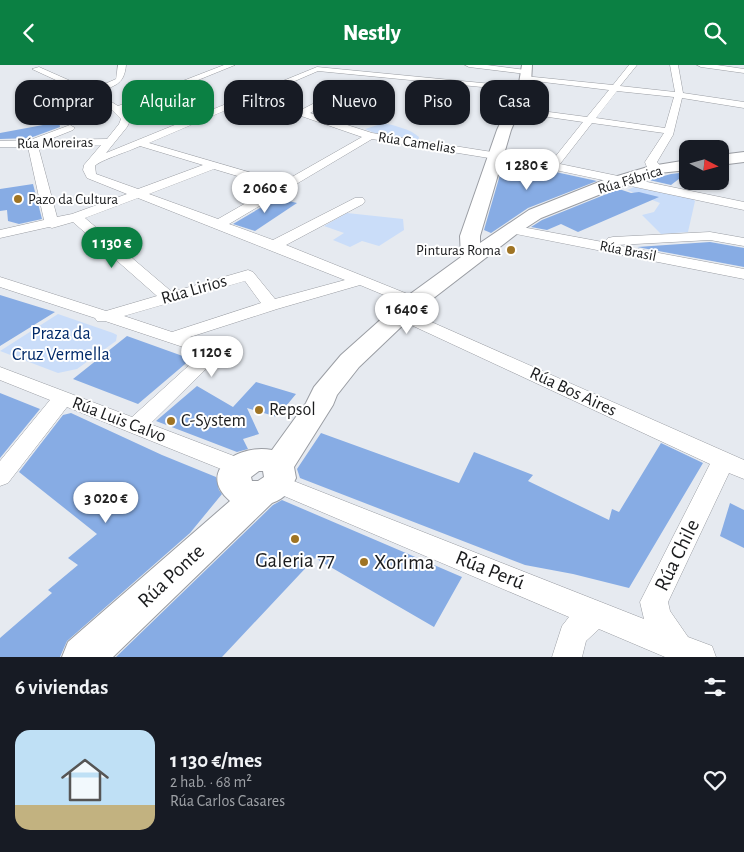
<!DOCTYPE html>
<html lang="es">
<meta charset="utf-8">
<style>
body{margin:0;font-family:"Alegreya Sans",sans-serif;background:#242831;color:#f1f3f6;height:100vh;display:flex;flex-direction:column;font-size:19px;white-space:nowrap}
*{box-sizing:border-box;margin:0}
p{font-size:16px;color:#9ea1a6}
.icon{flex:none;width:28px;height:28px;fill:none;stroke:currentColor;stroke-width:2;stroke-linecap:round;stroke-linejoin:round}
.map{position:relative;height:592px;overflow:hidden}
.details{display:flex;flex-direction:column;background:#171b24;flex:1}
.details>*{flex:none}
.top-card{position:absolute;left:15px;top:15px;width:715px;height:45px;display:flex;gap:10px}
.needle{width:32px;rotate:96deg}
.buttons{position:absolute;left:679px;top:75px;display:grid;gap:10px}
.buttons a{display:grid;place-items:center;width:50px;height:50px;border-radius:10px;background:#171b24;box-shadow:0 1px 4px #0004;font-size:25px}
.price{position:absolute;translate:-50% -42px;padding:0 11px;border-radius:18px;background:#fff;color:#222;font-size:16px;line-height:32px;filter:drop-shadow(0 1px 2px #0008)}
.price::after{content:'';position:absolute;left:50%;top:30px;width:15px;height:11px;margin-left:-8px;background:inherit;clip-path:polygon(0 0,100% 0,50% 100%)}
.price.selected{background:#0b8043;color:#fff}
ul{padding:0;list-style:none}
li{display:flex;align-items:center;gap:15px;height:125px;padding:0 15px}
li span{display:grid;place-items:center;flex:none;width:140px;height:100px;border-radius:15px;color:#555}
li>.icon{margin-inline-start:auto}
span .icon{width:60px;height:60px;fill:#fffc;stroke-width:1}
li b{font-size:21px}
h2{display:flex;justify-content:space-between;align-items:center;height:60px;padding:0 15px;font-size:21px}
.pill{padding:0 18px;border-radius:15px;background:#171b24;box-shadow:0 1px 4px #0004;font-size:18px;line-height:45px}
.pill.selected{background:#0b8043;color:#fff}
header{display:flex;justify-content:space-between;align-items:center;height:65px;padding:0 15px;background:#0b8043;color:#fff;font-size:22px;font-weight:800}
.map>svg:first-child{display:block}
.green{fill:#caddf9}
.building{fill:#87ace4}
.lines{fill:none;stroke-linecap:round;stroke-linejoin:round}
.street-casing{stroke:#9a9da3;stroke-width:1}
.secondary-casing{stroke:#9a9da3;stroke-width:2}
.street{fill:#fff;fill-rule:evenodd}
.secondary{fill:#fff;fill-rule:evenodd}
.poi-dot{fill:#9f7424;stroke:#fff;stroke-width:2}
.labels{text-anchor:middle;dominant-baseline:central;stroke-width:4;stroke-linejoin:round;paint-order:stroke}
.far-street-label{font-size:15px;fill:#1b1c1e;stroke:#fff}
.far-poi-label{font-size:15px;fill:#1b1c1e;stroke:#fff;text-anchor:start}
.street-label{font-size:18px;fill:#1b1c1e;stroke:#fff}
.park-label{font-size:18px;fill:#002969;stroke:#fff}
.poi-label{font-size:18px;fill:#1b1c1e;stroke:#fff;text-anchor:start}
.near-street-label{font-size:21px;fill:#1b1c1e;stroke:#fff}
.near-poi-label{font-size:21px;fill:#1b1c1e;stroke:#fff}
</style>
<header><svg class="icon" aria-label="back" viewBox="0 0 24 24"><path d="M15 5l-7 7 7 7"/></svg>Nestly<svg class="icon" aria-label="search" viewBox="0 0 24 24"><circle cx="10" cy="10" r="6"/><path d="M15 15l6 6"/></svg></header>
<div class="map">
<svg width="744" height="592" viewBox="0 0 744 592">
<rect width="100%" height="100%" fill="#e6eaf0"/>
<path class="green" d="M384,58C396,61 410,64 419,72L418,76L377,69L365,64Z
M634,122L692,133L695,136L688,167L661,169L642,150L654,147L660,138L627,125Z
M347,148L403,154L404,165L379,181L362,176L350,182L333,175L344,168L324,161Z
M58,249L113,268L117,270L116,276L77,304L58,308L0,286Z"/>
<path class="building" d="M59,57L60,62L30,73L0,74V68Z
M504,96L597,116L528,143L491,168L484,165Z
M688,107L671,120L649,115L671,109Z
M33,119L42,154L19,159L8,156L7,145L0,146V124Z
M619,124L631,128L639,127L659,132L578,167L561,159L547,165L531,162L542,155Z
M277,133L297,138L255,166L233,159Z
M710,177L744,183V202L637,182Z
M0,230L55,247L0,281Z
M127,271L191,294L138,339L73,314Z
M256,317L296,329L277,352L247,343L259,369L243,374L248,384L237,387L156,356L197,321L233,342Z
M0,328L40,344L0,393Z
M71,348L162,390L216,412L219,425L222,429L190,468L67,576L60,592H0V573L52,528L48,525L78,500L68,493L97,469L19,407L63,350Z
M321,368L459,418L474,387L533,410L528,416L609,455L612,444L619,447L661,378L703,398L629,523L573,509L525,500L300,413L297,404Z
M282,435L462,512L434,562L315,493L222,592H116L273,440Z
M730,438L744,445V483L720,471Z"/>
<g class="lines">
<defs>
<path id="street" d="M118,0H126C124,21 114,20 97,28L118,41L224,0H235L124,45L131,54L127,62L106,88L317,2L523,22L527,24L523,26L318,6L260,31L301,45L350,20L354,22L353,24L310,48L372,68L492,87L496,86L551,97L583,57L514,47L511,46V42L587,52L609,25L527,15L523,13L524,11L613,20L629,0H637L620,21L675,27L670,0H678L683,28L744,37V43L682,33L673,70L657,97L663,104L661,106C653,108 647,105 645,97L664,68L592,58L560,99L744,137V145L499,93L495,94L372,74L229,159L273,175L355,133H363L365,136L363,139L286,180L420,234L422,237L420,240H408L360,220L277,244L190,272L205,277L215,295L150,359L247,396L250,402L247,408L239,411L231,408L67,342L8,418L0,421V396L50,335L0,315V302L132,352L196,294L192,285L105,256H97L95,253L0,222V212L106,246L157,231L73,157L52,163L49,162L0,173V165L44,155L28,82H0V76L30,75L70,60L75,63L73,65L48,75L107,74L119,59L121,54L109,42L97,34L32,4L39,2L91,25L116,14ZM617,26L674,32L665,63L596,53ZM252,34L362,72L283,117L149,78ZM101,80L84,100L83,105L87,113L127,129L72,149L57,152L38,81ZM140,81L203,100L138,124L96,109L95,101C100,95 130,86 140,81ZM214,104L274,122L218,154L149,129ZM138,133L345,215L275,234L253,207L248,205L172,227L85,153ZM245,216L261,238L172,267L124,251Z
M465,0H487L526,5L530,7L526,9L469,2Z
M697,0H717L744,4V8L701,2Z
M511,160L608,178L606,176L608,173L613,172L710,167L744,173V181L710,175L616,180L744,204V214L506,167L504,164Z
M402,244L744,395V414L729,408L668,537L670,546L688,572L712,581L716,592H665L599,564L586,576L582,592H552L562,561L569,552L270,425L266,419L270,413L278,410L286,413L644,554L640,537L710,399L396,253L394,249L396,245Z"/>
<path id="secondary" d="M522,0H532L531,18L511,65L480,171V178L529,145L604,115L651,101L688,95V105L659,108L616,123L541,153L518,168L422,242L359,302L337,330L333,340L294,402L296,413C290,426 286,433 272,438L113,592H62L68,577L230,436C195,406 240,378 272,385L306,338L314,322L341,290L406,232L461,192L460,171L497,65L519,18ZM259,406H263L264,412L258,416H252L251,412Z
M744,87V97L720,100V90Z"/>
</defs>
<use href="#street" class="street-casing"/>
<use href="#secondary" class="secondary-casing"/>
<use href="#street" class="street"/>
<use href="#secondary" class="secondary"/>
</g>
<g class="poi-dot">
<circle cx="18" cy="134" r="5"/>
<circle cx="511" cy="185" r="5"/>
<circle cx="259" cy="345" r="5"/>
<circle cx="171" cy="356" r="5"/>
<circle cx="295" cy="474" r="5"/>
<circle cx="364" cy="497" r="5"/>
</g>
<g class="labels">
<g class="far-street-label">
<text transform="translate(55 78) rotate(-1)">Rúa Moreiras</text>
<text transform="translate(417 78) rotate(9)">Rúa Camelias</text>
<text transform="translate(630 115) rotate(-17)">Rúa Fábrica</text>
<text transform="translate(628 186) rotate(11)">Rúa Brasil</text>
</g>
<g class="far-poi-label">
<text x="28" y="134">Pazo da Cultura</text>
<text x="501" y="185" text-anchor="end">Pinturas Roma</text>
</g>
<g class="street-label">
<text transform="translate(194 225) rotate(-16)">Rúa Lirios</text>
<text transform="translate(573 327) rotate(25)">Rúa Bos Aires</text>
<text transform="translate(119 355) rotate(21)">Rúa Luis Calvo</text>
</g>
<g class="park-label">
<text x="61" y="269">Praza da<tspan x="61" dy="21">Cruz Vermella</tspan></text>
</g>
<g class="poi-label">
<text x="269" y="345">Repsol</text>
<text x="181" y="356">C-System</text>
</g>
<g class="near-street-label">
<text transform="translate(677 490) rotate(-64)">Rúa Chile</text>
<text transform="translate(490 505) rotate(22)">Rúa Perú</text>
<text transform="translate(171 511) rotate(-43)">Rúa Ponte</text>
</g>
<g class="near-poi-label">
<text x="295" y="495">Galeria 77</text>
<text x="374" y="497" text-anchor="start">Xorima</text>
</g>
</g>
</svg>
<div class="buttons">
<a><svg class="needle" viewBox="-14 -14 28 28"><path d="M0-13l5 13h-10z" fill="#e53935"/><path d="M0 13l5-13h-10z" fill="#9ea1a6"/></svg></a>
</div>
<b class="price" style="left:527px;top:126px">1 280 €</b>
<b class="price" style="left:265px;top:149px">2 060 €</b>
<b class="price selected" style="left:112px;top:204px">1 130 €</b>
<b class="price" style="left:407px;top:270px">1 640 €</b>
<b class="price" style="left:212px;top:313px">1 120 €</b>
<b class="price" style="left:106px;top:459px">3 020 €</b>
<div class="top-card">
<a class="pill">Comprar</a>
<a class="pill selected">Alquilar</a>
<a class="pill">Filtros</a>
<a class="pill">Nuevo</a>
<a class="pill">Piso</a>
<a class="pill">Casa</a>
</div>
</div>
<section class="details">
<h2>6 viviendas<svg class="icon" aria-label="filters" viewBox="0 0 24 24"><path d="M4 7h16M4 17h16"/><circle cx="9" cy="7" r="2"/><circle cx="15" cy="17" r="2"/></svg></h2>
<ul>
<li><span style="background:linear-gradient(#bfe0f5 75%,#c2b280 0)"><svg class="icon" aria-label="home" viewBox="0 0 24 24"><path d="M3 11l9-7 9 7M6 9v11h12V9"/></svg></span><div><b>1 130 €/mes</b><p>2 hab. · 68 m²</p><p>Rúa Carlos Casares</p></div><svg class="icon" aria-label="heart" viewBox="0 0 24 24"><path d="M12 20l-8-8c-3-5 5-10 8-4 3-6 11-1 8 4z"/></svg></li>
</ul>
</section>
